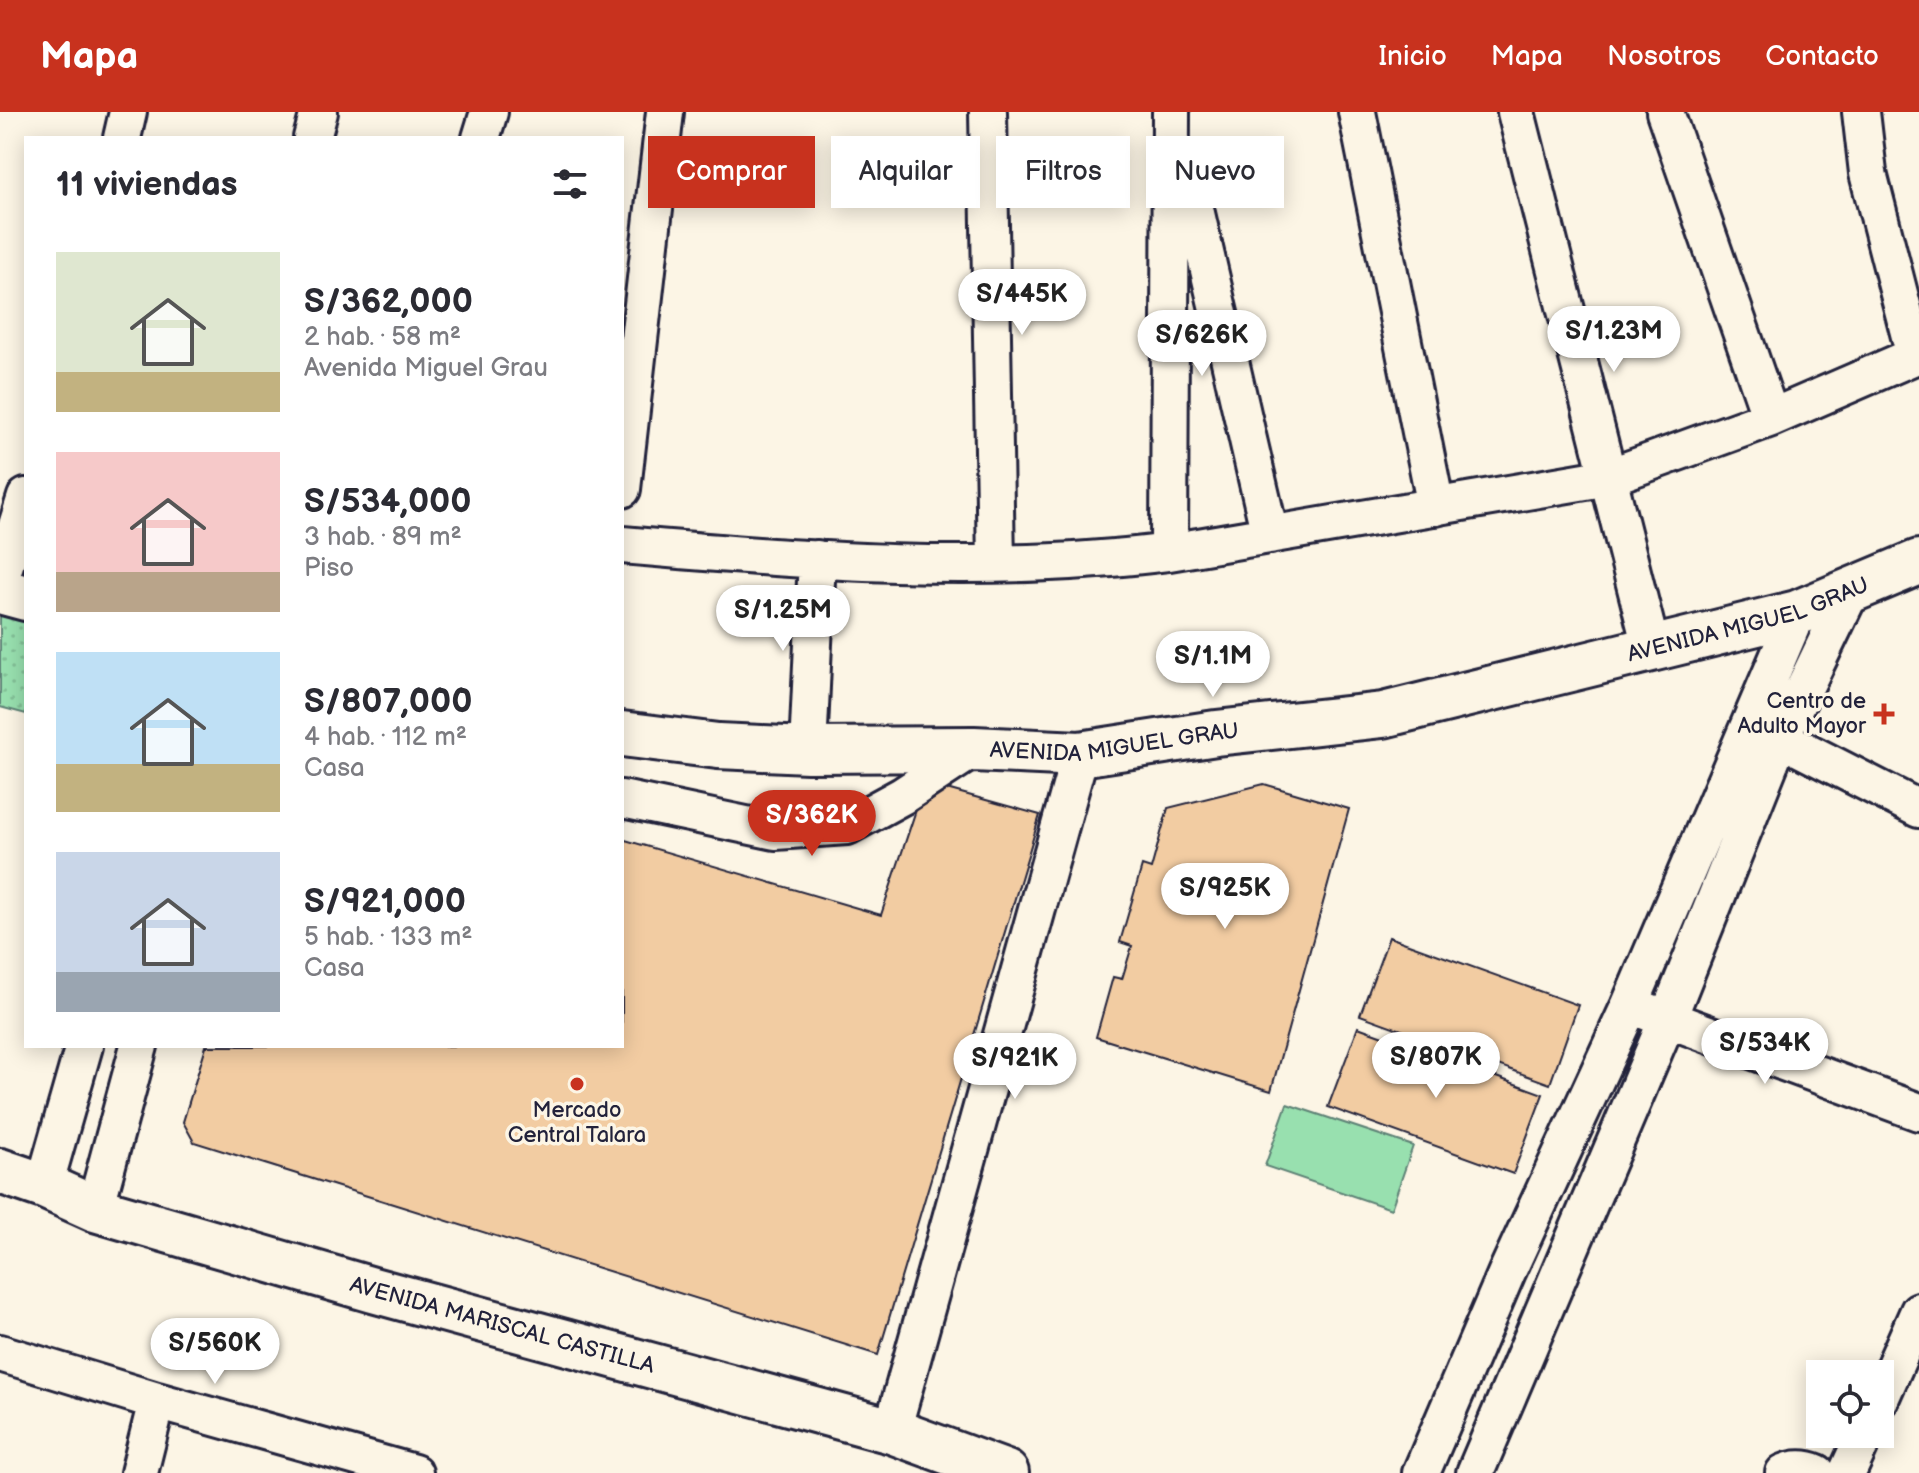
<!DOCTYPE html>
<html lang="es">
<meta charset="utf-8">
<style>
body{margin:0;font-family:"Balsamiq Sans",sans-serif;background:#f7f7f7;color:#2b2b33;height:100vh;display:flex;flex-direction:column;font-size:30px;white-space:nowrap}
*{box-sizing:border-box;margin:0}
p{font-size:26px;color:#7c7c81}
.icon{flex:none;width:44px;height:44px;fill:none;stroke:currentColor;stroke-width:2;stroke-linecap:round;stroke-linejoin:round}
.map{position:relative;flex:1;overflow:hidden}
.sheet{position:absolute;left:24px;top:24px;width:600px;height:912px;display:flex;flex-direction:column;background:#fff;border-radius:0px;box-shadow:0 4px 20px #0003}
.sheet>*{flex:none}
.banner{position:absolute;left:648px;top:24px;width:760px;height:72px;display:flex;gap:16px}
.controls{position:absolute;left:1806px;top:1248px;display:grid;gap:16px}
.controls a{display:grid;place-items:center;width:88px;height:88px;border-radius:0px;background:#fff;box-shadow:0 4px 20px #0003;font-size:40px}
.price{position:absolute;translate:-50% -68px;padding:0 18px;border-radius:28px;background:#fff;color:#222;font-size:26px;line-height:52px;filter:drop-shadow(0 2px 4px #0008)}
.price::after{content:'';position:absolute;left:50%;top:48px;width:24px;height:18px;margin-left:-12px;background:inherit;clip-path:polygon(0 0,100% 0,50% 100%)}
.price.selected{background:#c8321e;color:#fff}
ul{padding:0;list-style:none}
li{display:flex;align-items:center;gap:24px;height:200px;padding:0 32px}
li span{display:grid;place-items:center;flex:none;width:224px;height:160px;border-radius:0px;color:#555}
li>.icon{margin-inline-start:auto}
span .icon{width:96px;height:96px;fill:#fffc;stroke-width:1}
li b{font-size:34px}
h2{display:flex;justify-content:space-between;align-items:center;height:96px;padding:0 32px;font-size:34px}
.pill{padding:0 28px;border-radius:0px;background:#fff;box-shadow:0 4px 20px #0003;font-size:28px;line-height:72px}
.pill.selected{background:#c8321e;color:#fff}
header{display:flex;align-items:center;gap:48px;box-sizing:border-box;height:112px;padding:0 40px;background:#c8321e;color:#fff}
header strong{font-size:38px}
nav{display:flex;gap:44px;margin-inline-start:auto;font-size:28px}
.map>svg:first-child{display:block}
.park{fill:url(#park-dots);stroke:#5d8175;stroke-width:2}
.pitch{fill:#98e0af;stroke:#5d8175;stroke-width:2}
.building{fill:#f2cca2;stroke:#22223b;stroke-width:2}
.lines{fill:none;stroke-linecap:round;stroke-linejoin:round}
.minor-casing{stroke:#22223b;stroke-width:42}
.major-casing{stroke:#22223b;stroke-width:50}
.minor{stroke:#fcf5e5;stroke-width:36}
.major{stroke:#fcf5e5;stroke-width:44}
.poi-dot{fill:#c8321e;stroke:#fcf5e5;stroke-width:3}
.labels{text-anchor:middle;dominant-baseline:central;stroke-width:7;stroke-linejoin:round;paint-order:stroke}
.street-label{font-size:22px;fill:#22223b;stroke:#fcf5e5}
.poi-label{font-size:22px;fill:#22223b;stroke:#fcf5e5;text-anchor:end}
</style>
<header>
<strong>Mapa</strong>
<nav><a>Inicio</a><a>Mapa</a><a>Nosotros</a><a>Contacto</a></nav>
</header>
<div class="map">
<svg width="1919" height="1361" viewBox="0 0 1919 1361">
<defs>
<pattern id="park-dots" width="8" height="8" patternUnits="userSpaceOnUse" patternTransform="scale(2)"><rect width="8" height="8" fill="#98e0af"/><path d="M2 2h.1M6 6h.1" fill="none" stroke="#83c097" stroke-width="1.8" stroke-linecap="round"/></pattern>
</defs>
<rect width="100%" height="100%" fill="#fcf5e5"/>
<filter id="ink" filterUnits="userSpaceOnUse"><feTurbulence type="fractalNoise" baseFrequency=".0125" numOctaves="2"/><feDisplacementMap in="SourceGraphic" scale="16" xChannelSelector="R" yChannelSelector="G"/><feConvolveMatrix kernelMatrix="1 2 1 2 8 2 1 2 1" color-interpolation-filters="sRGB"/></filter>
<g filter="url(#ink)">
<path class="park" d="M0,463L26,470V602L0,595Z"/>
<path class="pitch" d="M1287,992L1413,1034L1391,1097L1265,1054Z"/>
<path class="building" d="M925,671L1040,703L878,1243L194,1030L183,1010L206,934H622V727L881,803Z
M1264,672L1349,697L1271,979L1096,925L1113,865L1122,867L1132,834L1120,830L1142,754L1151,757L1168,696Z
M1389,825L1578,893L1550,972L1360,903Z
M1358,915L1543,982L1513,1062L1328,995Z
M1444,933L1477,945L1473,957L1440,945Z"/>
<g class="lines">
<defs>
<path id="minor" d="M988,0L996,451
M1357,0L1436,395
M1516,0L1652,539
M1665,0L1771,306
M1861,0L1868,61L1915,244
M122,26L128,0
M312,26L319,0
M481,26L489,0
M1186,58L1270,423
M622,377L665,0
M622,433C802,449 990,463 1169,440L1609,365L1771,306L1919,242
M1169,440L1171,0
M0,468L26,385
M1780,626L1919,697
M808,638L817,447
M622,687L775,719L847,714L902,684L974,637
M1646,899L1919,1000
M44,1074L84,934
M95,1097L139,934
M0,1241L157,1289L414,1361
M1880,1287L1919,1199
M892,1319L1080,642
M139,1361L157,1289
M1421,1361L1507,1160L1629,895L1797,501
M1475,1361L1668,906L1780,626L1850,481
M1784,1361C1795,1356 1805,1356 1817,1361
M1847,1361L1865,1322"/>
<g id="major">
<path d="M0,479L26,486"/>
<path id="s1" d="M622,622L718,634L808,638L974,637L1080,642L1216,621L1383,603L1797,501L1919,450"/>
<path id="s2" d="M0,1059L44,1074L95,1097L373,1178L892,1319L1006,1361"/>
</g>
</defs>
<use href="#minor" class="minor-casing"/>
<use href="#major" class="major-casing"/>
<use href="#minor" class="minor"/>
<use href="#major" class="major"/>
</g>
</g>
<g class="poi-dot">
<path d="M1880 590h8v8h8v8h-8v8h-8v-8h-8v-8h8z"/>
<circle cx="577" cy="972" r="8"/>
</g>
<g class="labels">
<g class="street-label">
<text stroke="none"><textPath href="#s1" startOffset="1142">AVENIDA MIGUEL GRAU</textPath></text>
<text stroke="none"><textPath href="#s1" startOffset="494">AVENIDA MIGUEL GRAU</textPath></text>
<text stroke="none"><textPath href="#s2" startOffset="526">AVENIDA MARISCAL CASTILLA</textPath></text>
</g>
<g class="poi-label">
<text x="1866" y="589">Centro de<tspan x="1866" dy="25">Adulto Mayor</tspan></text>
<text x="577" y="998" text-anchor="middle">Mercado<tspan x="577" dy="25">Central Talara</tspan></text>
</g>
</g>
</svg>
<div class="controls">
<a><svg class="icon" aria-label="locate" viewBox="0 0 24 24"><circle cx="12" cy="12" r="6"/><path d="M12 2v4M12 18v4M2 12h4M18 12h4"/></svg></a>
</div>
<b class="price" style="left:1022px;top:225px">S/445K</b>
<b class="price" style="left:1614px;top:262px">S/1.23M</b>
<b class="price" style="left:1202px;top:266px">S/626K</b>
<b class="price" style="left:783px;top:541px">S/1.25M</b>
<b class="price" style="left:1213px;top:587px">S/1.1M</b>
<b class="price selected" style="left:812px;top:746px">S/362K</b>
<b class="price" style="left:1225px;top:819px">S/925K</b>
<b class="price" style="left:1765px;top:974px">S/534K</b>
<b class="price" style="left:1436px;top:988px">S/807K</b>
<b class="price" style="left:1015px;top:989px">S/921K</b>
<b class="price" style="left:215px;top:1274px">S/560K</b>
<div class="banner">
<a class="pill selected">Comprar</a>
<a class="pill">Alquilar</a>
<a class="pill">Filtros</a>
<a class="pill">Nuevo</a>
</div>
<section class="sheet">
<h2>11 viviendas<svg class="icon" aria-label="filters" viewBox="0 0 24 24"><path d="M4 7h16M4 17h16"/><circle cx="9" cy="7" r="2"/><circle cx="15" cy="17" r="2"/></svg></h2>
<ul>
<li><span style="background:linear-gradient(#dfe7d0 75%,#c2b280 0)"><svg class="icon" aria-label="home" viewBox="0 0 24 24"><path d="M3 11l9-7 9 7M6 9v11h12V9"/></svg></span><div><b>S/362,000</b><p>2 hab. · 58 m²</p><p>Avenida Miguel Grau</p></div></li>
<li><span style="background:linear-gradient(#f6c9c9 75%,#b9a48a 0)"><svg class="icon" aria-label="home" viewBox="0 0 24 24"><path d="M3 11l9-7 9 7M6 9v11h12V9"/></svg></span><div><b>S/534,000</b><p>3 hab. · 89 m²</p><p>Piso</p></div></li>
<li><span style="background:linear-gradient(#bfe0f5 70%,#c2b280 0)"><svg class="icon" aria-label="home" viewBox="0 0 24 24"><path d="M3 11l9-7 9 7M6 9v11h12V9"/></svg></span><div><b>S/807,000</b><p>4 hab. · 112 m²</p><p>Casa</p></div></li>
<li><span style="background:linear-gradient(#c9d6e8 75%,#9aa5b1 0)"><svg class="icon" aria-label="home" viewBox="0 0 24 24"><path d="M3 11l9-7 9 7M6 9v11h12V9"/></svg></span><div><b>S/921,000</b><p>5 hab. · 133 m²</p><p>Casa</p></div></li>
</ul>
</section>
</div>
